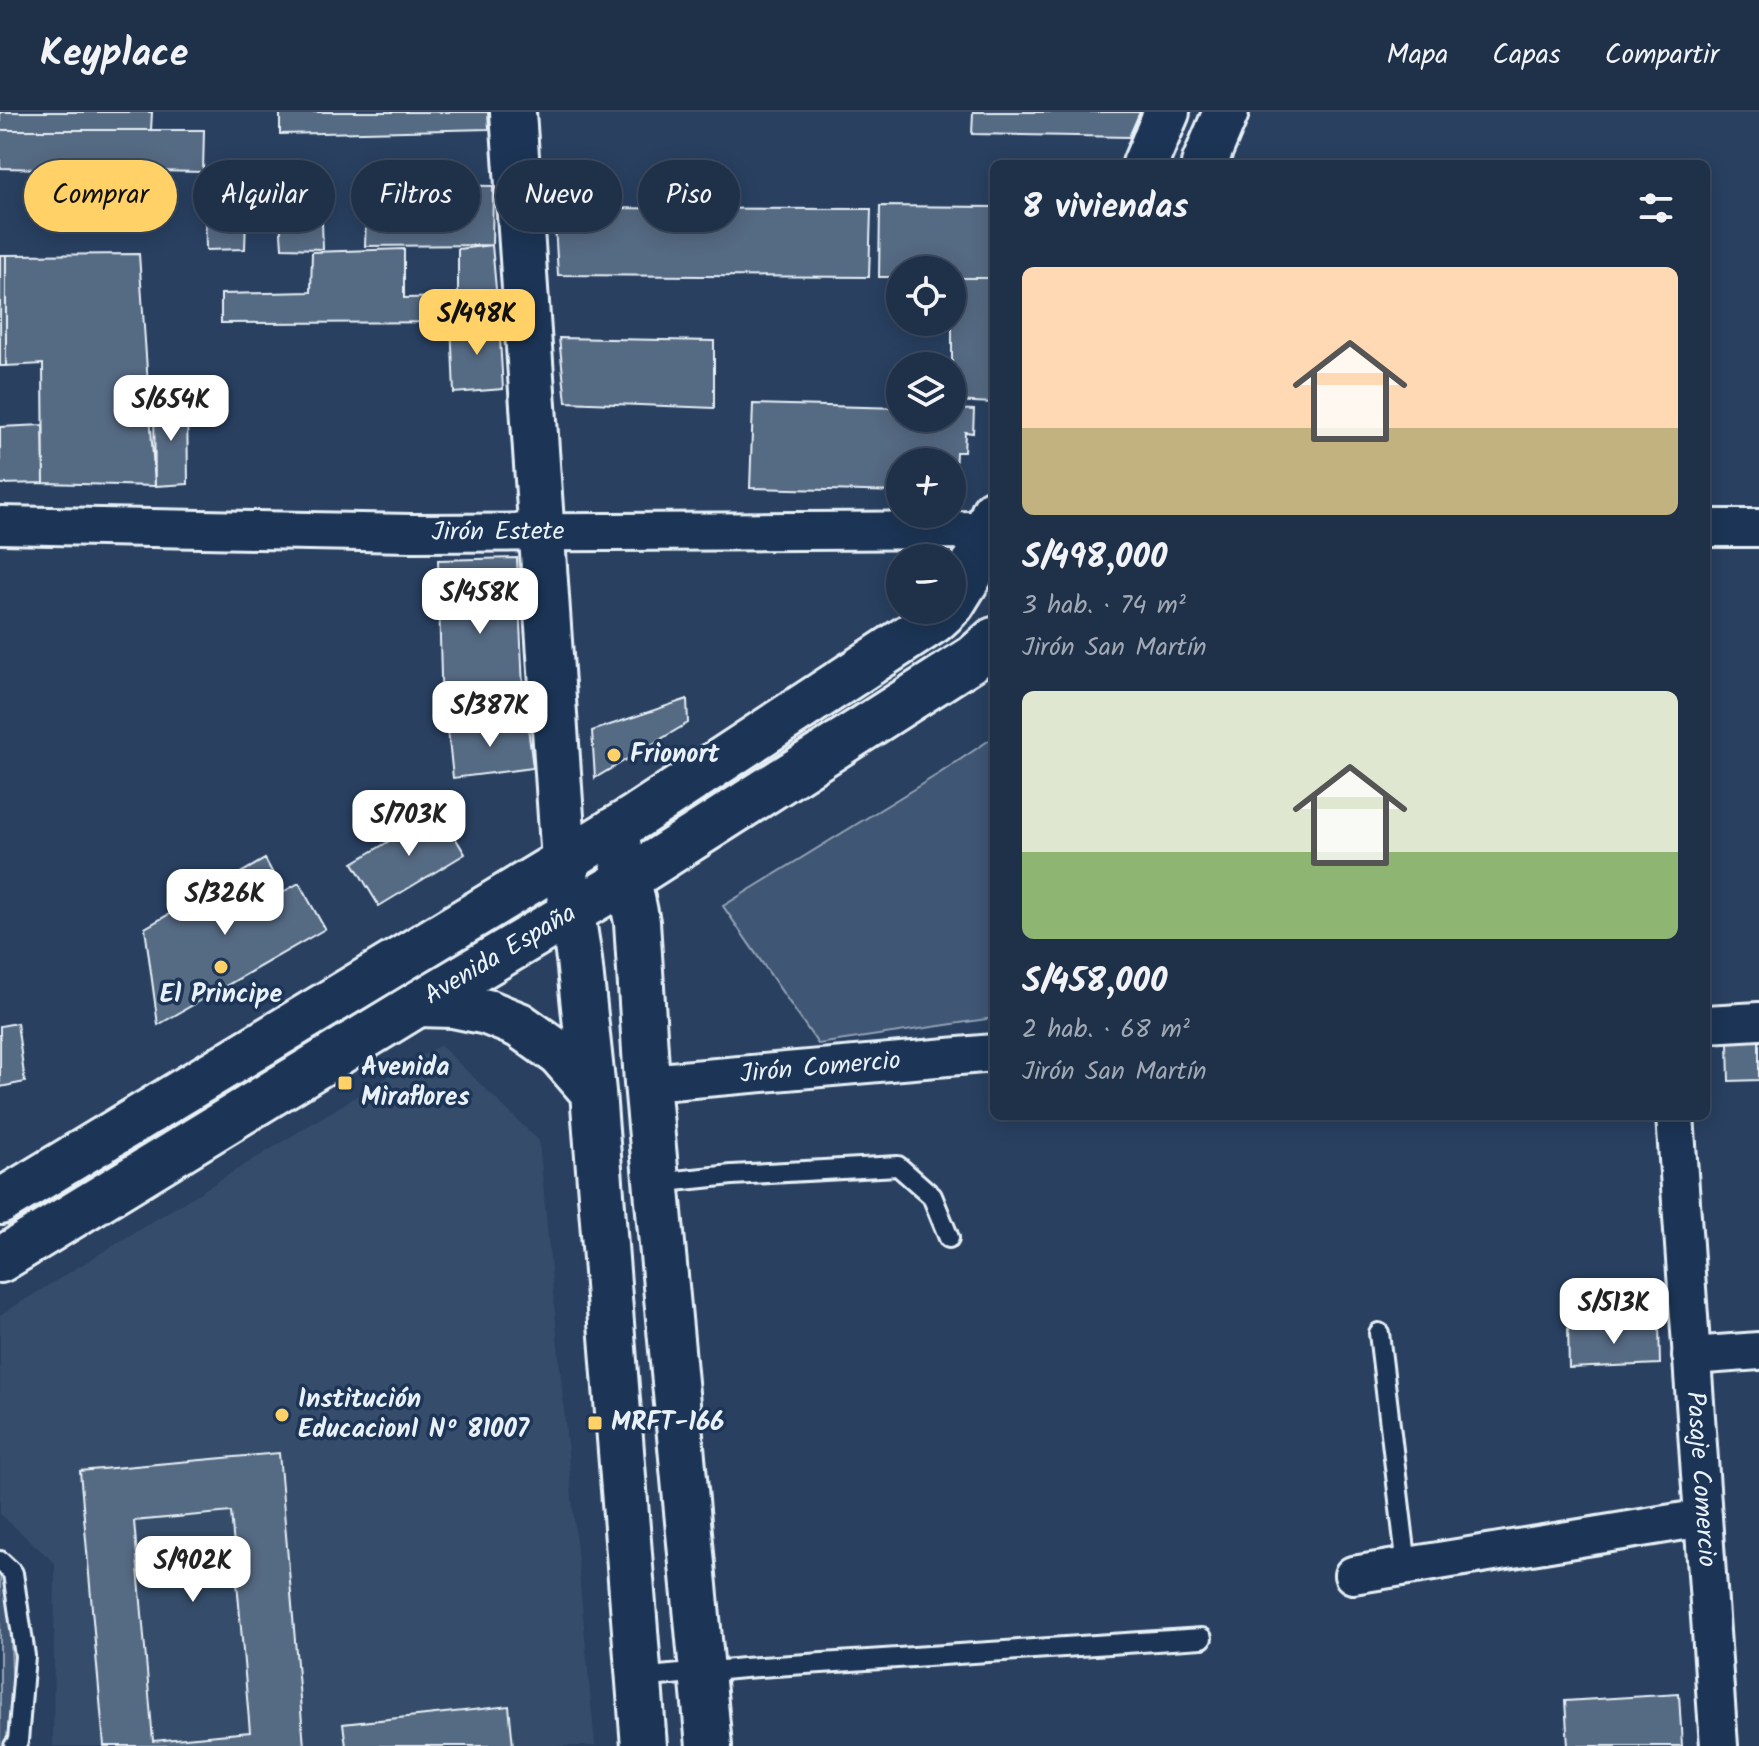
<!DOCTYPE html>
<html lang="es">
<meta charset="utf-8">
<style>
body{margin:0;font-family:Kalam,sans-serif;background:#273850;color:#f1f3f6;height:100vh;display:flex;flex-direction:column;font-size:30px;white-space:nowrap}
*{box-sizing:border-box;margin:0}
p{font-size:26px;color:#a1a9b4}
.icon{flex:none;width:44px;height:44px;fill:none;stroke:currentColor;stroke-width:2;stroke-linecap:round;stroke-linejoin:round}
.map{position:relative;flex:1;overflow:hidden}
.details{position:absolute;left:990px;top:48px;width:720px;height:960px;display:flex;flex-direction:column;background:#1f3049;border-radius:12px;box-shadow:0 4px 20px #0003,0 0 0 2px #3c4b61}
.details>*{flex:none}
.hud{position:absolute;left:24px;top:48px;width:760px;height:72px;display:flex;gap:16px}
.fabs{position:absolute;left:886px;top:144px;display:grid;gap:16px}
.fabs a{display:grid;place-items:center;width:80px;height:80px;border-radius:50%;background:#1f3049;box-shadow:0 4px 20px #0003,0 0 0 2px #3c4b61;font-size:40px}
.price{position:absolute;translate:-50% -68px;padding:0 18px;border-radius:16px;background:#fff;color:#222;font-size:26px;line-height:52px;filter:drop-shadow(0 2px 4px #0008)}
.price::after{content:'';position:absolute;left:50%;top:48px;width:24px;height:18px;margin-left:-12px;background:inherit;clip-path:polygon(0 0,100% 0,50% 100%)}
.price.current{background:#ffd166;color:#111}
ul{padding:0;list-style:none}
li{display:grid;align-content:center;gap:16px;height:424px;padding:0 32px}
li span{display:grid;place-items:center;height:248px;border-radius:12px;color:#555}
li>.icon{margin-inline-start:auto}
span .icon{width:144px;height:144px;fill:#fffc;stroke-width:1}
li b{font-size:34px}
h2{display:flex;justify-content:space-between;align-items:center;height:96px;padding:0 32px;font-size:34px}
.chip{padding:0 28px;border-radius:36px;background:#1f3049;box-shadow:0 4px 20px #0003,0 0 0 2px #3c4b61;font-size:28px;line-height:72px}
.chip.current{background:#ffd166;color:#111}
header{display:flex;align-items:center;gap:48px;box-sizing:border-box;height:112px;padding:0 40px;background:#1f3049;border-bottom:2px solid #3c4b61}
header strong{font-size:38px}
nav{display:flex;gap:44px;margin-inline-start:auto;font-size:28px}
.map>svg:first-child{display:block}
.built{fill:#364d6b}
.green{fill:#415774;stroke:#94a4b6;stroke-width:2}
.building{fill:#556a83;stroke:#e8f1f8;stroke-width:2;fill-rule:evenodd}
.lines{fill:none;stroke-linecap:round;stroke-linejoin:round}
.lane-casing{stroke:#e8f1f8;stroke-width:24}
.street-casing{stroke:#e8f1f8;stroke-width:42}
.secondary-casing{stroke:#e8f1f8;stroke-width:50}
.primary-casing{stroke:#e8f1f8;stroke-width:50}
.lane{stroke:#1d3557;stroke-width:18}
.street{stroke:#1d3557;stroke-width:36}
.secondary{stroke:#1d3557;stroke-width:44}
.primary{stroke:#1d3557;stroke-width:44}
.poi-dot{fill:#ffd166;stroke:#1d3557;stroke-width:3}
.labels{text-anchor:middle;dominant-baseline:central;stroke-width:7;stroke-linejoin:round;paint-order:stroke}
.street-label{font-size:26px;fill:#e8f1f8;stroke:#1d3557}
.poi-label{font-size:26px;font-weight:bold;fill:#e8f1f8;stroke:#1d3557;text-anchor:start}
</style>
<header>
<strong>Keyplace</strong>
<nav><a>Mapa</a><a>Capas</a><a>Compartir</a></nav>
</header>
<div class="map">
<svg width="1759" height="1634" viewBox="0 0 1759 1634">
<rect width="100%" height="100%" fill="#294061"/>
<filter id="ink" filterUnits="userSpaceOnUse"><feTurbulence type="fractalNoise" baseFrequency=".0125" numOctaves="2"/><feDisplacementMap in="SourceGraphic" scale="16" xChannelSelector="R" yChannelSelector="G"/><feConvolveMatrix kernelMatrix="1 2 1 2 8 2 1 2 1" color-interpolation-filters="sRGB"/></filter>
<g filter="url(#ink)">
<path class="built" d="M440,933L539,1029L595,1634H53L55,1451L0,1402V1203Z"/>
<path class="green" d="M994,625V906L818,932L723,794L940,661Z
M0,1458L9,1465L14,1626L4,1634H0Z"/>
<path class="building" d="M0,0H152L151,18H0Z
M280,0H488L489,17L280,22Z
M973,0H1140L1129,25L972,22Z
M0,18H204L203,60L0,56Z
M367,72L493,74L492,133L365,134Z
M205,83L321,84L323,137L282,136L280,106H246L245,137L206,138Z
M880,94L994,95V166H952V158H900V165H879Z
M554,96L871,97L869,165L558,163Z
M492,133L499,210L221,211V182L311,180L312,140L404,137V186L458,185V137Z
M139,142L155,374L44,371L43,252L6,254V143Z
M0,143H6V254H0Z
M952,166H994V291L952,289Z
M451,210H499L503,277L454,281Z
M559,226L714,229V296L566,290Z
M187,287L188,372L155,374L154,290Z
M753,292L900,296V306H952V297L974,298L973,321L965,320L964,340H956L955,362H952V350H900V380L750,376Z
M43,313L44,371L0,372V315Z
M517,446L524,597L442,604L438,448Z
M687,587L688,611L595,666L592,619Z
M527,607L533,656L453,666L448,618Z
M439,699L465,742L379,794L353,751Z
M265,747L283,780L299,771L325,817L158,913L145,816Z
M17,911L25,970L0,975V914Z
M1759,928V968L1729,969L1728,930Z
M1659,1212L1660,1252L1569,1256L1568,1215Z
M279,1341L304,1634H104L80,1359ZM231,1400L250,1620L153,1629L134,1409Z
M1679,1582L1682,1634H1568L1565,1589Z
M509,1594L513,1634H346L343,1612Z"/>
<g class="lines">
<defs>
<path id="lane" d="M656,1071L732,1063L898,1054L932,1084L949,1126
M1379,1221L1407,1455
M0,1449L13,1461L25,1544L18,1629L14,1634
M639,1566L744,1556L1202,1526"/>
<g id="street">
<path id="s1" d="M0,413L411,421L994,418"/>
<path d="M1706,416H1759"/>
<path d="M1706,912L1759,909"/>
<path id="s2" d="M647,971L994,941"/>
<path id="s3" d="M1675,1004L1719,1634"/>
<path d="M1691,1244L1759,1239"/>
<path d="M1353,1463L1703,1406"/>
</g>
<path id="secondary" d="M513,0L564,749L579,847L593,980L644,1634
M614,718L628,767L637,810L647,971L709,1634
M418,892L453,893L487,900L519,913L560,942L593,980"/>
<g id="primary">
<path d="M1145,52L1167,0"/>
<path d="M1204,52L1226,0"/>
<path d="M952,492L970,463L994,400"/>
<path d="M0,1090L564,749L637,704L935,508L946,498"/>
<path id="s4" d="M0,1148L418,892L628,767L975,545L994,528"/>
</g>
</defs>
<use href="#lane" class="lane-casing"/>
<use href="#street" class="street-casing"/>
<use href="#secondary" class="secondary-casing"/>
<use href="#primary" class="primary-casing"/>
<use href="#lane" class="lane"/>
<use href="#street" class="street"/>
<use href="#secondary" class="secondary"/>
<use href="#primary" class="primary"/>
</g>
</g>
<g class="poi-dot">
<circle cx="614" cy="643" r="8"/>
<circle cx="221" cy="855" r="8"/>
<rect x="337" y="963" width="16" height="16" rx="4"/>
<circle cx="282" cy="1303" r="8"/>
<rect x="587" y="1303" width="16" height="16" rx="4"/>
</g>
<g class="labels">
<g class="street-label">
<text stroke="none"><textPath href="#s1" startOffset="498">Jirón Estete</textPath></text>
<text stroke="none"><textPath href="#s4" startOffset="586">Avenida España</textPath></text>
<text stroke="none"><textPath href="#s2" startOffset="174">Jirón Comercio</textPath></text>
<text stroke="none"><textPath href="#s3" startOffset="364">Pasaje Comercio</textPath></text>
</g>
<g class="poi-label">
<text x="630" y="643">Frionort</text>
<text x="221" y="883" text-anchor="middle">El Principe</text>
<text x="361" y="956">Avenida<tspan x="361" dy="30">Miraflores</tspan></text>
<text x="298" y="1288">Institución<tspan x="298" dy="30">EducacionI Nº 81007</tspan></text>
<text x="611" y="1311">MRFT-166</text>
</g>
</g>
</svg>
<div class="fabs">
<a><svg class="icon" aria-label="locate" viewBox="0 0 24 24"><circle cx="12" cy="12" r="6"/><path d="M12 2v4M12 18v4M2 12h4M18 12h4"/></svg></a>
<a><svg class="icon" aria-label="layers" viewBox="0 0 24 24"><path d="M12 4l9 5-9 5-9-5zM3 14l9 5 9-5"/></svg></a>
<a>+</a>
<a>−</a>
</div>
<b class="price current" style="left:477px;top:245px">S/498K</b>
<b class="price" style="left:171px;top:331px">S/654K</b>
<b class="price" style="left:480px;top:524px">S/458K</b>
<b class="price" style="left:490px;top:637px">S/387K</b>
<b class="price" style="left:409px;top:746px">S/703K</b>
<b class="price" style="left:225px;top:825px">S/326K</b>
<b class="price" style="left:1614px;top:1234px">S/513K</b>
<b class="price" style="left:193px;top:1492px">S/902K</b>
<div class="hud">
<a class="chip current">Comprar</a>
<a class="chip">Alquilar</a>
<a class="chip">Filtros</a>
<a class="chip">Nuevo</a>
<a class="chip">Piso</a>
</div>
<section class="details">
<h2>8 viviendas<svg class="icon" aria-label="filters" viewBox="0 0 24 24"><path d="M4 7h16M4 17h16"/><circle cx="9" cy="7" r="2"/><circle cx="15" cy="17" r="2"/></svg></h2>
<ul>
<li><span style="background:linear-gradient(#ffd9b3 65%,#c2b280 0)"><svg class="icon" aria-label="home" viewBox="0 0 24 24"><path d="M3 11l9-7 9 7M6 9v11h12V9"/></svg></span><div><b>S/498,000</b><p>3 hab. · 74 m²</p><p>Jirón San Martín</p></div></li>
<li><span style="background:linear-gradient(#dfe7d0 65%,#8fb573 0)"><svg class="icon" aria-label="home" viewBox="0 0 24 24"><path d="M3 11l9-7 9 7M6 9v11h12V9"/></svg></span><div><b>S/458,000</b><p>2 hab. · 68 m²</p><p>Jirón San Martín</p></div></li>
</ul>
</section>
</div>
